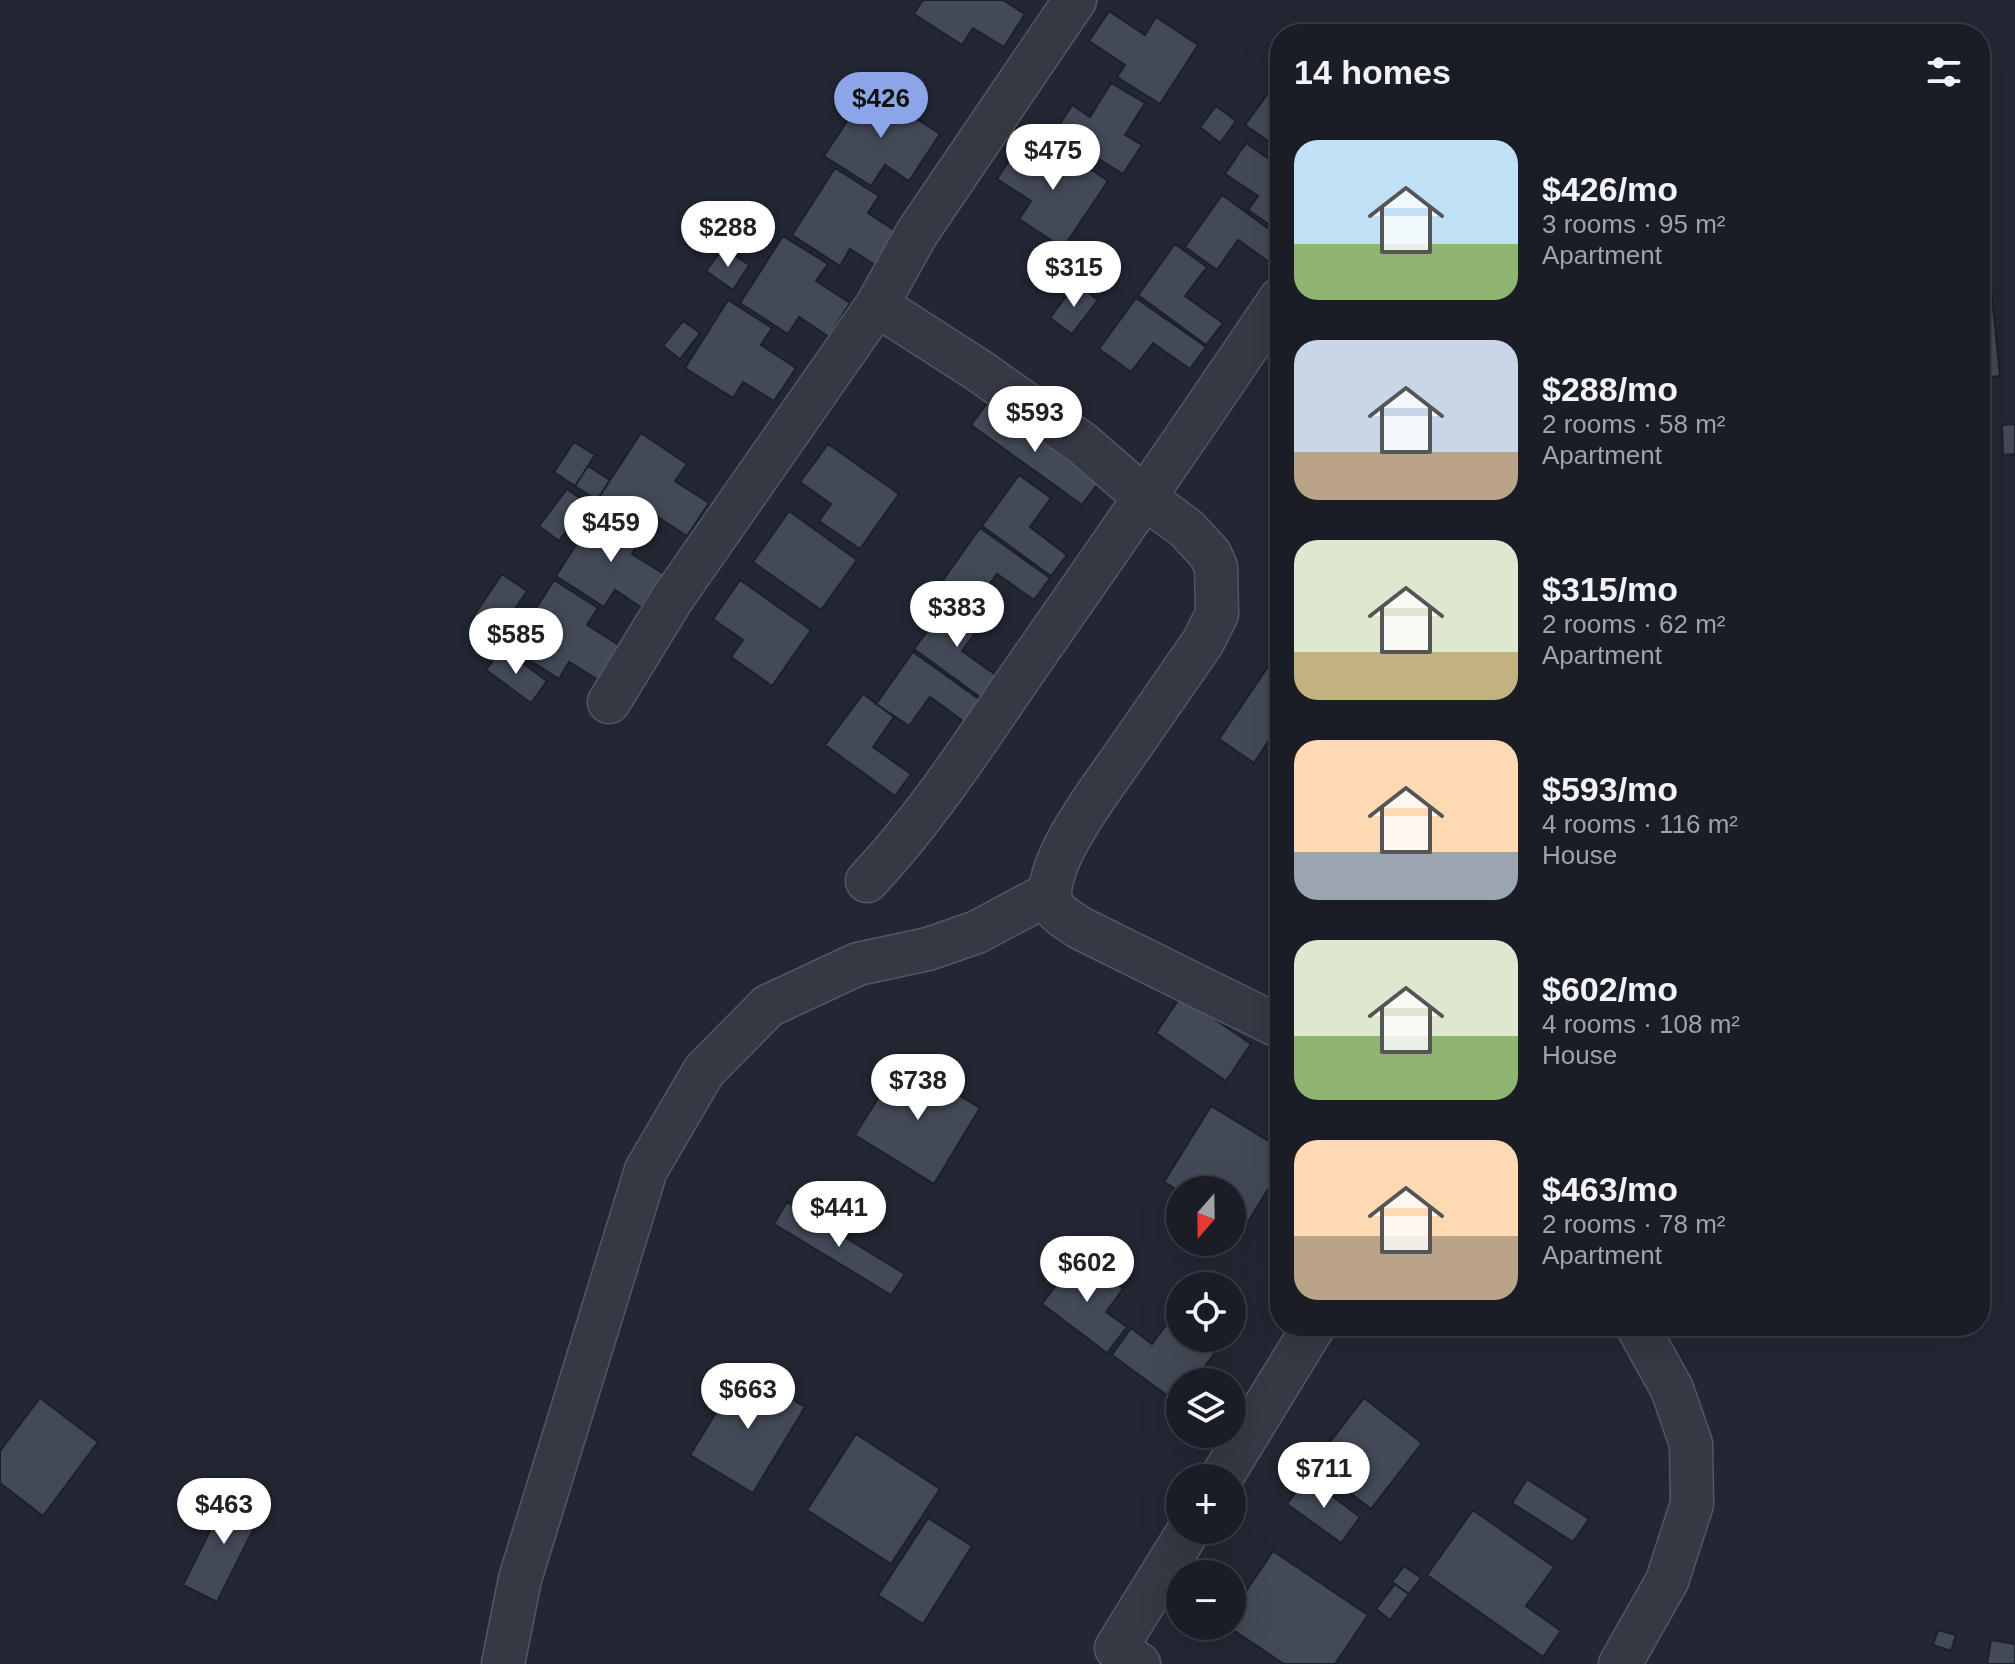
<!DOCTYPE html>
<meta charset="utf-8">
<style>
body{margin:0;font-family:Arial,sans-serif;background:#23262e;color:#f1f3f6;height:100vh;display:flex;flex-direction:column;font-size:30px;white-space:nowrap}
*{box-sizing:border-box;margin:0}
p{font-size:26px;color:#9fa2a7}
.icon{flex:none;width:44px;height:44px;fill:none;stroke:currentColor;stroke-width:2;stroke-linecap:round;stroke-linejoin:round}
.map{position:relative;flex:1;overflow:hidden}
.details{position:absolute;left:1270px;top:24px;width:720px;height:1312px;display:flex;flex-direction:column;background:#1a1d26;border-radius:32px;box-shadow:0 8px 32px #0002,0 0 0 2px #383b43}
.details>*{flex:none}
.needle{width:52px;rotate:200deg}
.buttons{position:absolute;left:1166px;top:1176px;display:grid;gap:16px}
.buttons a{display:grid;place-items:center;width:80px;height:80px;border-radius:50%;background:#1a1d26;box-shadow:0 8px 32px #0002,0 0 0 2px #383b43;font-size:40px}
.price{position:absolute;translate:-50% -68px;padding:0 18px;border-radius:28px;background:#fff;color:#222;font-size:26px;line-height:52px;filter:drop-shadow(0 2px 4px #0008)}
.price::after{content:'';position:absolute;left:50%;top:48px;width:24px;height:18px;margin-left:-12px;background:inherit;clip-path:polygon(0 0,100% 0,50% 100%)}
.price.selected{background:#8ca4e8;color:#111}
ul{padding:0;list-style:none}
li{display:flex;align-items:center;gap:24px;height:200px;padding:0 24px}
li span{display:grid;place-items:center;flex:none;width:224px;height:160px;border-radius:24px;color:#555}
li>.icon{margin-inline-start:auto}
span .icon{width:96px;height:96px;fill:#fffc;stroke-width:1}
li b{font-size:34px}
h2{display:flex;justify-content:space-between;align-items:center;height:96px;padding:0 24px;font-size:34px}
.map>svg:first-child{display:block}
.building{fill:#434a57;stroke:#1c202a;stroke-width:2}
.lines{fill:none;stroke-linecap:round;stroke-linejoin:round}
.minor-casing{stroke:#525762;stroke-width:45}
.minor{stroke:#353944;stroke-width:42}
</style>
<div class="map">
<svg width="2015" height="1664" viewBox="0 0 2015 1664">
<rect width="100%" height="100%" fill="#222733"/>
<path class="building" d="M923,0H1003L1025,14L1004,47L973,28L962,45L914,14Z
M1109,11L1145,35L1156,17L1198,45L1160,104L1117,77L1125,65L1089,41Z
M1280,77V145L1278,148L1245,125Z
M1111,83L1145,103L1125,135L1142,145L1123,174L1055,132L1072,105L1090,117Z
M869,88L940,134L909,181L885,165L871,186L824,156Z
M1216,106L1236,121L1220,143L1200,127Z
M1246,143L1280,167V232L1248,210L1258,196L1225,174Z
M1019,145L1050,166L1061,149L1108,181L1063,248L1019,219L1031,201L997,179Z
M835,168L879,196L868,213L903,236L881,269L850,249L840,266L792,235Z
M1222,195L1280,237V262L1276,267L1238,240L1217,270L1185,247Z
M783,236L828,264L816,281L850,303L829,337L799,317L788,334L740,303Z
M1175,244L1207,267L1185,296L1223,323L1206,345L1138,295Z
M723,248L749,265L733,290L706,271Z
M1076,283L1098,300L1072,334L1050,318Z
M1991,287L2000,376L1980,378V288Z
M1136,298L1206,347L1190,369L1153,343L1131,372L1099,349Z
M728,300L772,328L761,345L796,368L774,401L743,382L733,398L685,368Z
M683,321L700,333L680,359L663,346Z
M988,402L1099,482L1082,505L971,425Z
M2015,424V454L2003,455L2002,425Z
M641,433L687,464L675,481L709,503L687,536L656,516L646,532L597,500Z
M574,442L595,455L575,486L554,472Z
M828,444L899,494L860,549L819,521L831,504L800,482Z
M588,466L610,480L597,500L575,486Z
M1019,475L1051,498L1030,527L1067,555L1051,576L982,526Z
M567,489L587,503L559,541L539,526Z
M599,509L643,536L632,554L667,576L645,610L615,590L604,607L556,576Z
M789,511L857,560L821,610L753,562Z
M980,528L1050,578L1034,600L997,574L976,602L943,580Z
M502,574L527,591L498,634L473,617Z
M554,580L598,608L587,625L622,647L600,681L569,662L559,679L511,648Z
M740,580L811,630L772,686L731,657L743,640L713,619Z
M952,598L984,621L962,651L1000,678L984,700L914,649Z
M502,648L547,681L531,703L486,670Z
M1280,649V724L1254,763L1219,739Z
M913,652L983,702L967,724L930,697L909,726L876,704Z
M863,694L894,717L873,747L911,774L895,796L825,745Z
M1181,996L1251,1044L1226,1081L1156,1033Z
M902,1060L980,1108L934,1184L855,1135Z
M1211,1106L1280,1148V1170L1243,1230L1232,1223V1190L1180,1191L1164,1182Z
M787,1202L905,1274L891,1295L774,1224Z
M1078,1256L1123,1289L1106,1312L1127,1327L1107,1353L1042,1304Z
M1169,1321L1180,1329V1338H1192L1214,1354L1193,1382H1180V1399L1177,1403L1112,1355L1131,1328L1152,1344Z
M743,1369L805,1407L753,1493L690,1455Z
M40,1398L98,1442L43,1516L0,1483V1451Z
M1364,1398L1422,1443L1371,1509L1313,1464Z
M856,1434L940,1489L891,1564L807,1510Z
M1307,1477L1360,1517L1341,1543L1287,1504Z
M1527,1479L1589,1519L1573,1542L1512,1503Z
M230,1491L264,1508L217,1602L183,1585Z
M1473,1510L1554,1567L1526,1606L1561,1631L1543,1657L1427,1575Z
M928,1518L972,1546L923,1624L878,1595Z
M1273,1551L1368,1615L1335,1664H1284L1227,1626H1232V1612Z
M1404,1566L1421,1578L1409,1594L1392,1582Z
M1395,1584L1409,1594L1390,1620L1376,1609Z
M1938,1630L1956,1635L1951,1651L1933,1645Z
M1991,1640L2015,1644V1664H1987Z"/>
<g class="lines">
<defs>
<path id="minor" d="M877,305L978,370L1083,444L1145,498L1187,529L1210,554L1216,567L1217,614L1203,642C1177,679 1152,716 1126,753C1102,788 1053,850 1050,892C1049,911 1067,919 1080,928L1280,1027
M609,702L672,599L877,305L917,233L1075,0
M867,881C930,814 979,736 1031,661C1115,541 1198,420 1280,299
M1221,1478L1314,1326
M503,1664L520,1579L646,1170L704,1071L768,1006L858,964L928,949L977,932L1050,893
M1139,1664L1116,1648L1189,1530
M1620,1664L1667,1581L1692,1504L1691,1444L1672,1389L1637,1326"/>
</defs>
<use href="#minor" class="minor-casing"/>
<use href="#minor" class="minor"/>
</g>
</svg>
<div class="buttons">
<a><svg class="needle" viewBox="-14 -14 28 28"><path d="M0-13l5 13h-10z" fill="#e53935"/><path d="M0 13l5-13h-10z" fill="#9fa2a7"/></svg></a>
<a><svg class="icon" aria-label="locate" viewBox="0 0 24 24"><circle cx="12" cy="12" r="6"/><path d="M12 2v4M12 18v4M2 12h4M18 12h4"/></svg></a>
<a><svg class="icon" aria-label="layers" viewBox="0 0 24 24"><path d="M12 4l9 5-9 5-9-5zM3 14l9 5 9-5"/></svg></a>
<a>+</a>
<a>−</a>
</div>
<b class="price selected" style="left:881px;top:140px">$426</b>
<b class="price" style="left:1053px;top:192px">$475</b>
<b class="price" style="left:728px;top:269px">$288</b>
<b class="price" style="left:1074px;top:309px">$315</b>
<b class="price" style="left:1035px;top:454px">$593</b>
<b class="price" style="left:611px;top:564px">$459</b>
<b class="price" style="left:957px;top:649px">$383</b>
<b class="price" style="left:516px;top:676px">$585</b>
<b class="price" style="left:918px;top:1122px">$738</b>
<b class="price" style="left:839px;top:1249px">$441</b>
<b class="price" style="left:1087px;top:1304px">$602</b>
<b class="price" style="left:748px;top:1431px">$663</b>
<b class="price" style="left:1324px;top:1510px">$711</b>
<b class="price" style="left:224px;top:1546px">$463</b>
<section class="details">
<h2>14 homes<svg class="icon" aria-label="filters" viewBox="0 0 24 24"><path d="M4 7h16M4 17h16"/><circle cx="9" cy="7" r="2"/><circle cx="15" cy="17" r="2"/></svg></h2>
<ul>
<li><span style="background:linear-gradient(#bfe0f5 65%,#8fb573 0)"><svg class="icon" aria-label="home" viewBox="0 0 24 24"><path d="M3 11l9-7 9 7M6 9v11h12V9"/></svg></span><div><b>$426/mo</b><p>3 rooms · 95 m²</p><p>Apartment</p></div></li>
<li><span style="background:linear-gradient(#c9d6e8 70%,#b9a48a 0)"><svg class="icon" aria-label="home" viewBox="0 0 24 24"><path d="M3 11l9-7 9 7M6 9v11h12V9"/></svg></span><div><b>$288/mo</b><p>2 rooms · 58 m²</p><p>Apartment</p></div></li>
<li><span style="background:linear-gradient(#dfe7d0 70%,#c2b280 0)"><svg class="icon" aria-label="home" viewBox="0 0 24 24"><path d="M3 11l9-7 9 7M6 9v11h12V9"/></svg></span><div><b>$315/mo</b><p>2 rooms · 62 m²</p><p>Apartment</p></div></li>
<li><span style="background:linear-gradient(#ffd9b3 70%,#9aa5b1 0)"><svg class="icon" aria-label="home" viewBox="0 0 24 24"><path d="M3 11l9-7 9 7M6 9v11h12V9"/></svg></span><div><b>$593/mo</b><p>4 rooms · 116 m²</p><p>House</p></div></li>
<li><span style="background:linear-gradient(#dfe7d0 60%,#8fb573 0)"><svg class="icon" aria-label="home" viewBox="0 0 24 24"><path d="M3 11l9-7 9 7M6 9v11h12V9"/></svg></span><div><b>$602/mo</b><p>4 rooms · 108 m²</p><p>House</p></div></li>
<li><span style="background:linear-gradient(#ffd9b3 60%,#b9a48a 0)"><svg class="icon" aria-label="home" viewBox="0 0 24 24"><path d="M3 11l9-7 9 7M6 9v11h12V9"/></svg></span><div><b>$463/mo</b><p>2 rooms · 78 m²</p><p>Apartment</p></div></li>
</ul>
</section>
</div>
